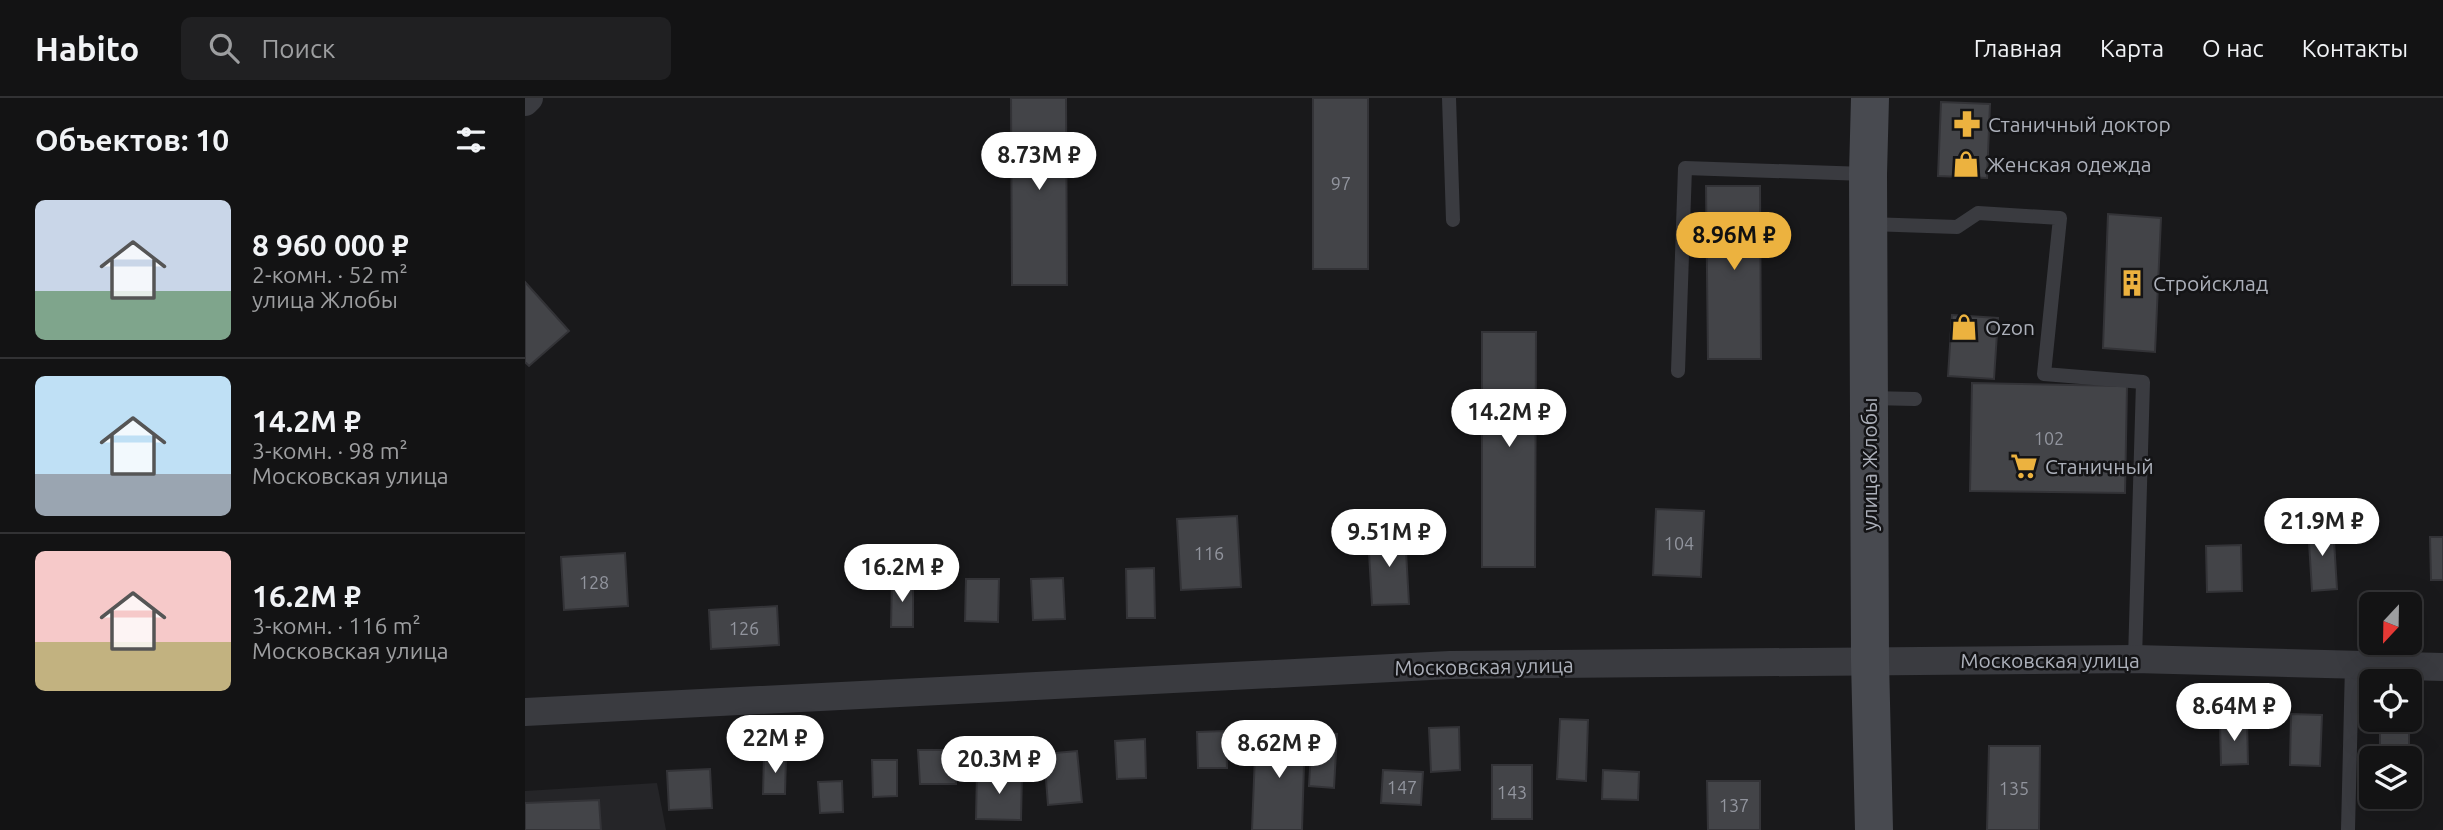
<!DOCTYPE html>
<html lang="ru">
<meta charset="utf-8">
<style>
body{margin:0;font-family:Ubuntu,sans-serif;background:#202022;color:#f1f3f6;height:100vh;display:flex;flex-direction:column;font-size:26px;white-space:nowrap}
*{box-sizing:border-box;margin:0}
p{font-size:23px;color:#9d9ea0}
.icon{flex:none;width:38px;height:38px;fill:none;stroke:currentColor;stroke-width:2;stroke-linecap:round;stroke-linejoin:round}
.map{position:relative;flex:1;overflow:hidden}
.details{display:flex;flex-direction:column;background:#131314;width:525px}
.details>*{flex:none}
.needle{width:46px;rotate:202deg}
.tools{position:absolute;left:1834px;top:494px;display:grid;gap:14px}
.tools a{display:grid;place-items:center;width:63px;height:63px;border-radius:10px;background:#131314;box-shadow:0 7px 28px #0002,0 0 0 2px #323234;font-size:35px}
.price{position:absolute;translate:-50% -60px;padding:0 16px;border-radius:24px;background:#fff;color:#222;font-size:23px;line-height:46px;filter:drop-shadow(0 2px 4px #0008)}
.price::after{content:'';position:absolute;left:50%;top:42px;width:21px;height:16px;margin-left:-10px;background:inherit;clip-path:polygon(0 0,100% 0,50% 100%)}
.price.on{background:#ecb23f;color:#111}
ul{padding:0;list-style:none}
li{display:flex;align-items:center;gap:21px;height:175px;padding:0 35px}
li+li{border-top:2px solid #323234}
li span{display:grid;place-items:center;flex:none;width:196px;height:140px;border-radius:10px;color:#555}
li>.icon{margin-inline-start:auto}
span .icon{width:84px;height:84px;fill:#fffc;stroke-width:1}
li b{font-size:30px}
h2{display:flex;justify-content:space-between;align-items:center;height:84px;padding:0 35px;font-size:30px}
header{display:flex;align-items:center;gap:42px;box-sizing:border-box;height:98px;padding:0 35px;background:#131314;border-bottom:2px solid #323234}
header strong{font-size:33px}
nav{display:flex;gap:38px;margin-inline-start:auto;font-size:24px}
.search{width:490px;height:63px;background:#202022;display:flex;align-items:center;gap:18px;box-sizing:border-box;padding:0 24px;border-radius:10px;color:#9d9ea0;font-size:26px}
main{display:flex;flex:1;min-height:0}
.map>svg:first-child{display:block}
.built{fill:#252528}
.building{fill:#434448;stroke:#333337;stroke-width:2}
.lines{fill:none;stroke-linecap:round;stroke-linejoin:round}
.lane{stroke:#3a3b40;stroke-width:14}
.street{stroke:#3a3b40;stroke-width:28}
.secondary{stroke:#484a50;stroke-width:38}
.labels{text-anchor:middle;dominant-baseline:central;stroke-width:5;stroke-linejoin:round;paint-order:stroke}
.number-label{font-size:18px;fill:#92959e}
.poi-label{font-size:21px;fill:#acb0ba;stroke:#141416;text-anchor:start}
.street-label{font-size:21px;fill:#acb0ba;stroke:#141416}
</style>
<header>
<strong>Habito</strong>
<div class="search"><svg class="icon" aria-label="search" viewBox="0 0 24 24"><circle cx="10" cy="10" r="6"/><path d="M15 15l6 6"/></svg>Поиск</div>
<nav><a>Главная</a><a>Карта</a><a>О нас</a><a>Контакты</a></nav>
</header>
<main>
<section class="details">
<h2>Объектов: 10<svg class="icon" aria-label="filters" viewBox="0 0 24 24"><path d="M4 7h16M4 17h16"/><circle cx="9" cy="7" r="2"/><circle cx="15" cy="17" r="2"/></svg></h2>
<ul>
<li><span style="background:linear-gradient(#c9d6e8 65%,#7fa58c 0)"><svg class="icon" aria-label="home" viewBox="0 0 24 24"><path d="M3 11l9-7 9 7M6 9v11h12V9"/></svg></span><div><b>8 960 000 ₽</b><p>2-комн. · 52 m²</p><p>улица Жлобы</p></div></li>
<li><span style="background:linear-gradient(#bfe0f5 70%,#9aa5b1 0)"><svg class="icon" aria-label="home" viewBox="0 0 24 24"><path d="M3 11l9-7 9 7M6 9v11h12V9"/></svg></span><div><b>14.2M ₽</b><p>3-комн. · 98 m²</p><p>Московская улица</p></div></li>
<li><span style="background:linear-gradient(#f6c9c9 65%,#c2b280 0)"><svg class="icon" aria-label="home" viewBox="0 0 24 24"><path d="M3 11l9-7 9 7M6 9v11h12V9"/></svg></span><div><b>16.2M ₽</b><p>3-комн. · 116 m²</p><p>Московская улица</p></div></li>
</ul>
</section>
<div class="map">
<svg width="1918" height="732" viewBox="0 0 1918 732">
<rect width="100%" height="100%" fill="#19191b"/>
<path class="built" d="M132,685L141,732H0V693Z"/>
<path class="building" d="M486,0H541L542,187H487Z
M788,0H843V171H788Z
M1416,4L1465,6L1462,80L1413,78Z
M1181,88H1235L1236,261H1183Z
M1583,116L1636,120L1630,254L1578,250Z
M0,184L44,233L4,268L0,264Z
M1427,217L1473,220L1469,281L1423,278Z
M957,234H1011L1010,469H957Z
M1447,285L1602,288L1600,395L1445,393Z
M1131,411L1179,413L1176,479L1128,477Z
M712,418L716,489L656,492L652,421Z
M1808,427L1812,491L1787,493L1783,428Z
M880,435L884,506L847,507L843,437Z
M1905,439H1918V482H1906Z
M1716,447L1717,493L1682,494L1681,448Z
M100,455L103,508L39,512L36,459Z
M629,470L630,520H602L601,471Z
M538,480L540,521L508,522L506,481Z
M441,481H474L473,524L440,523Z
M367,483H388V529H366Z
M252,508L254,547L186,551L184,512Z
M1766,616L1797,617L1795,668L1765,667Z
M1035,621L1063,622L1061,683L1032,681Z
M1722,623L1723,666L1696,667L1695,624Z
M1855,627L1884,628V660H1855Z
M934,629L935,672L906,674L904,630Z
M731,631L780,633L777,732H727Z
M701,633L702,670H673L672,634Z
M787,634L812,636L809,690L784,688Z
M620,641L621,680L592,681L590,643Z
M1464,648H1515L1514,732H1462Z
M393,652H430L431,686H395Z
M552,653L557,704L523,707L519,656Z
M239,657H261L260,696H238Z
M347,662H372V698L348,699Z
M967,667H1007V721H967Z
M185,671L187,710L144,712L142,673Z
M858,672L898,674L896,707L856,705Z
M1078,672L1114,674L1113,702L1077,701Z
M452,673L497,674L496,722L451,721Z
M317,683L318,714L295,715L293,684Z
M1182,683H1235V732H1183Z
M74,702L76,732H0V705Z"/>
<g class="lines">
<path class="lane" d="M924,0L928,122
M1344,126L1432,129L1453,115L1535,120L1519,276L1618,284L1610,561
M1153,273L1160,70L1341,76
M1345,300L1390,301
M1823,732L1827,567"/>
<path class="street" d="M0,4L4,0
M0,614L925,567L1610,561L1918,569"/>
<path class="secondary" d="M1345,0L1343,76L1345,562L1349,732"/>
</g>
<defs>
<symbol id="pharmacy-bare" viewBox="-9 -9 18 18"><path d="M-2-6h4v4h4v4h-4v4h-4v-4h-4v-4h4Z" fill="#ecb23f" stroke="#141416" stroke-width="2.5" paint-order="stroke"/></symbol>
<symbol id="shop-bare" viewBox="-9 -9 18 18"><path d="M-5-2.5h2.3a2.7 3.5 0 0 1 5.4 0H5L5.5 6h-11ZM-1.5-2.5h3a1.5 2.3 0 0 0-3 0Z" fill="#ecb23f" stroke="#141416" stroke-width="2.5" paint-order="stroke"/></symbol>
<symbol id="building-bare" viewBox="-9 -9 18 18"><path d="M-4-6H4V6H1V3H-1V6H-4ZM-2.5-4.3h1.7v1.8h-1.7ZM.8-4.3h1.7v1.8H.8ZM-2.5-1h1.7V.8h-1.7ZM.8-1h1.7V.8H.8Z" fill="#ecb23f" stroke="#141416" stroke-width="2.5" paint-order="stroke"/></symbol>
<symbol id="supermarket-bare" viewBox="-9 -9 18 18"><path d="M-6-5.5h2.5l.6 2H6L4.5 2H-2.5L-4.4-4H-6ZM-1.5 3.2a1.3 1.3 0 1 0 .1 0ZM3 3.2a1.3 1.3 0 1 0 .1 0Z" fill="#ecb23f" stroke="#141416" stroke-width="2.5" paint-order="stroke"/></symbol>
</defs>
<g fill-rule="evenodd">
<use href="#pharmacy-bare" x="1423" y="7" width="38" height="38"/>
<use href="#shop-bare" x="1422" y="47" width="38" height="38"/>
<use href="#building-bare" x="1588" y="166" width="38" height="38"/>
<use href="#shop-bare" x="1420" y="210" width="38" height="38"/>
<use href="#supermarket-bare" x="1480" y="349" width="38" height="38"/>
</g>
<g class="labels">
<g class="number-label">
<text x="816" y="85">97</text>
<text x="1524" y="340">102</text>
<text x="1154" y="445">104</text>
<text x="684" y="455">116</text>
<text x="69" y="484">128</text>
<text x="219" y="530">126</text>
<text x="877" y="689">147</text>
<text x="1489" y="690">135</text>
<text x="987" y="694">143</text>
<text x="1209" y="707">137</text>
</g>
<g class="poi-label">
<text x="1463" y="26">Станичный доктор</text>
<text x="1462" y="66">Женская одежда</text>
<text x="1628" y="185">Стройсклад</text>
<text x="1460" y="229">Ozon</text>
<text x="1520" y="368">Станичный</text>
</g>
<g class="street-label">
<text transform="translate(1344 366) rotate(-90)">улица Жлобы</text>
<text x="1525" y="562">Московская улица</text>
<text transform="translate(959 568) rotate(-1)">Московская улица</text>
</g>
</g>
</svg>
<div class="tools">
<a><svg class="needle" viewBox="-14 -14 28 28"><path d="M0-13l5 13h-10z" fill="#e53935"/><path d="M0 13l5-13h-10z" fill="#9d9ea0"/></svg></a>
<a><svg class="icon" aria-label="locate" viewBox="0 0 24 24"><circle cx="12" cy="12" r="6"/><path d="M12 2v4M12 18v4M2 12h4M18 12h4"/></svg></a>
<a><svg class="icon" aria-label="layers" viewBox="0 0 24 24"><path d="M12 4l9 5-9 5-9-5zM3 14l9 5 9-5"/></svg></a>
</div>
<b class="price" style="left:514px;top:94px">8.73M ₽</b>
<b class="price on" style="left:1209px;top:174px">8.96M ₽</b>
<b class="price" style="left:984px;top:351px">14.2M ₽</b>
<b class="price" style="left:1797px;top:460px">21.9M ₽</b>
<b class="price" style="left:864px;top:471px">9.51M ₽</b>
<b class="price" style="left:377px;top:506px">16.2M ₽</b>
<b class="price" style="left:1709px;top:645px">8.64M ₽</b>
<b class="price" style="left:250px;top:677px">22M ₽</b>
<b class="price" style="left:754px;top:682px">8.62M ₽</b>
<b class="price" style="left:474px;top:698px">20.3M ₽</b>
</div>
</main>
